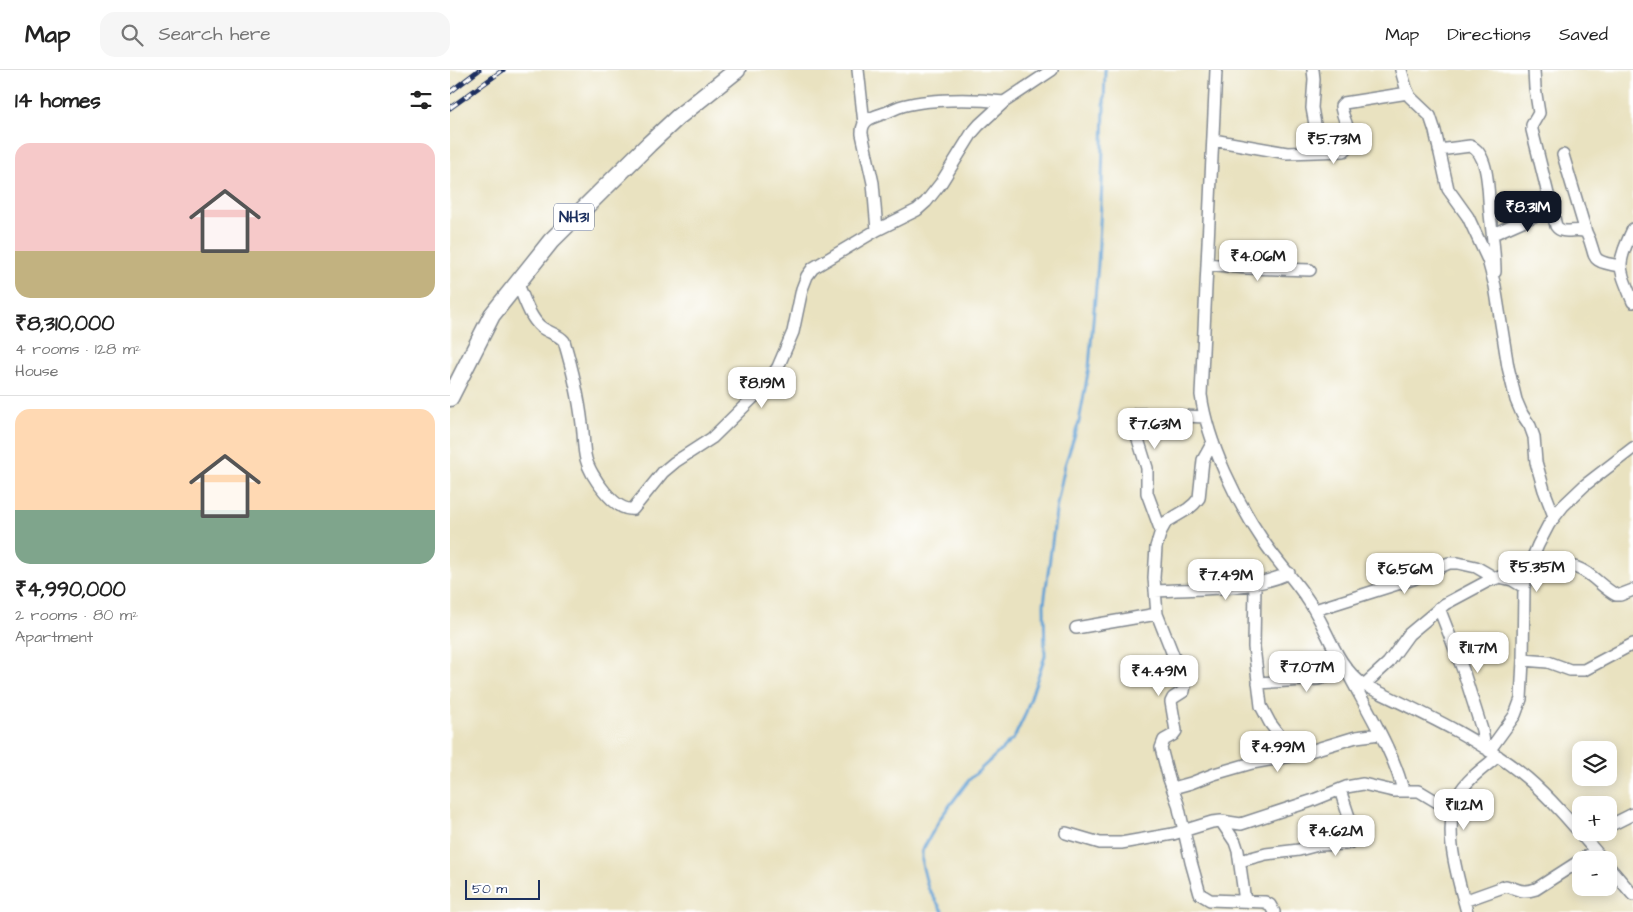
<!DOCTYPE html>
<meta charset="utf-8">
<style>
body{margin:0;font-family:"Architects Daughter",sans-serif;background:#f6f6f6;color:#222;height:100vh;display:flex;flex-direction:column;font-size:19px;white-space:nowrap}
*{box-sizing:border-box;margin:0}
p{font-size:16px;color:#767676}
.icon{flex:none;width:28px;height:28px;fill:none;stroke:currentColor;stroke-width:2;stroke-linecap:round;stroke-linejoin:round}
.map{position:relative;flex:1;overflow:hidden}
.drawer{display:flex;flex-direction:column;background:#fff;width:450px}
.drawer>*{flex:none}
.controls{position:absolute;left:1122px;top:671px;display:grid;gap:10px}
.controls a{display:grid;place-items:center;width:45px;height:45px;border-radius:10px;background:#fff;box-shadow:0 2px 12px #0003;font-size:25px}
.scale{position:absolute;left:15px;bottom:12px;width:75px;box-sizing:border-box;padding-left:5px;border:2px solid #1b2f5e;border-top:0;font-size:14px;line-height:18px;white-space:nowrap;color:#1b2f5e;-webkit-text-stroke:4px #fff;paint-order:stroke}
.price{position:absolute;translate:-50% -42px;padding:0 11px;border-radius:10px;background:#fff;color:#222;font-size:16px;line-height:32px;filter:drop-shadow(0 1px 2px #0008)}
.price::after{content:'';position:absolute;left:50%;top:30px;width:15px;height:11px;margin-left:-8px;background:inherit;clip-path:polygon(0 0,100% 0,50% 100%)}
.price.on{background:#111827;color:#fff}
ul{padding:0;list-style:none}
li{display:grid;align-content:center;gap:10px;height:265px;padding:0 15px}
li+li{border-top:1px solid #e0e0e0}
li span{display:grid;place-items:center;height:155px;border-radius:15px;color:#555}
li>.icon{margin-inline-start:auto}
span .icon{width:90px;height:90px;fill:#fffc;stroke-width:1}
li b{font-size:21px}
h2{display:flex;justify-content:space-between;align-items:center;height:60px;padding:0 15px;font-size:21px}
header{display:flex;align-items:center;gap:30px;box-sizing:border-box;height:70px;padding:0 25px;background:#fff;border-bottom:1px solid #e0e0e0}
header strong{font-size:24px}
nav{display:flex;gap:28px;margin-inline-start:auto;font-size:18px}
.search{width:350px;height:45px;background:#f6f6f6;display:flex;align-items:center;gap:12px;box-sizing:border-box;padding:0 18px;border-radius:15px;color:#767676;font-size:19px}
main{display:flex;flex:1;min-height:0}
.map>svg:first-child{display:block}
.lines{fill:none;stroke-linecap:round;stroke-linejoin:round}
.stream{stroke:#60a0d3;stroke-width:3}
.minor-casing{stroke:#82888f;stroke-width:14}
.highway-casing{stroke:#82888f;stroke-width:19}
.minor{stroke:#fff;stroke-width:11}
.highway{stroke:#fff;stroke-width:16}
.rail-casing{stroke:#1b2f5e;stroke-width:5}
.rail{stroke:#fff;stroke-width:3;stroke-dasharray:9;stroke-linecap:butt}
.labels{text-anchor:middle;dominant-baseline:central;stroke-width:5;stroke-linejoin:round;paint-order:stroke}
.shield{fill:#fff;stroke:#5f6d8e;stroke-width:1}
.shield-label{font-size:16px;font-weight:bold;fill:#1b2f5e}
</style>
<header>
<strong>Map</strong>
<div class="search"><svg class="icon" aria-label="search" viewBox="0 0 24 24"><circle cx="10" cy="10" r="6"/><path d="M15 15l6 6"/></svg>Search here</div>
<nav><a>Map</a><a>Directions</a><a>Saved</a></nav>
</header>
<main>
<section class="drawer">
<h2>14 homes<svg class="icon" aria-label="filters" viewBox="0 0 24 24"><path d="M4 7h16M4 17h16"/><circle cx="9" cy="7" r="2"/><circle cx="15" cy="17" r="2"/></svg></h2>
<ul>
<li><span style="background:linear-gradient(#f6c9c9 70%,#c2b280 0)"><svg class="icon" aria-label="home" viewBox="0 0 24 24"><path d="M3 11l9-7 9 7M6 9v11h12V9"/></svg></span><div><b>₹8,310,000</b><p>4 rooms · 128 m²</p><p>House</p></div></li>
<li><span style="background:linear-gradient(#ffd9b3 65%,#7fa58c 0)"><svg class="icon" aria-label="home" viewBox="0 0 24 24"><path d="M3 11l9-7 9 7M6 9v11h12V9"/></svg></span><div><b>₹4,990,000</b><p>2 rooms · 80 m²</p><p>Apartment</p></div></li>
</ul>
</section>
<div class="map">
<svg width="1183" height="842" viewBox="0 0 1183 842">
<rect width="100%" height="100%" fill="#fff"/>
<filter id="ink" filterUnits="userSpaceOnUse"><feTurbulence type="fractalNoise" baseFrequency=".02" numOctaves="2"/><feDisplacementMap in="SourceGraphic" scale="10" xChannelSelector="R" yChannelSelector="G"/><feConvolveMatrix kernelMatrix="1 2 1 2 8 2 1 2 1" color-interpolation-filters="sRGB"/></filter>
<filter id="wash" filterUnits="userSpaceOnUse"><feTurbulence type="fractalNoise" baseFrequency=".0096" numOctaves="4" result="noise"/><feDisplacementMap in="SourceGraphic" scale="20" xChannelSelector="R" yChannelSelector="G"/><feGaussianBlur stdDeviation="1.12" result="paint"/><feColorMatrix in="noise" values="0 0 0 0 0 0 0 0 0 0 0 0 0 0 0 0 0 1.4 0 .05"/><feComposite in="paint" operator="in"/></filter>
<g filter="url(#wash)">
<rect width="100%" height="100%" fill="#e9e2c0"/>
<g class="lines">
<path class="stream" d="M493,842L478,818L472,794V781L491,747L519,710L564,668L575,645L595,586L594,534L607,434L615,395L629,352L639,297L648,194L652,113L655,0"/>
</g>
</g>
<g filter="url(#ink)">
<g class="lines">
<defs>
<path id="minor" d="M408,0L414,53
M766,0L751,325C758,374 786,431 814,472C828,493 846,511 860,533C878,560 886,596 914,615C970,642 1029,668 1077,708C1105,732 1129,762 1153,790
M863,0L864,9L862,38L870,82
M951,0L956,18L960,27L980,46L985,61L998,119L1018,147L1038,190L1045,216L1058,297L1066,330L1072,344L1080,356L1084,367L1086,392L1094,420L1104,446
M1084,0L1085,18L1089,43L1082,55V60L1106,156C1113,166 1126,157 1136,162C1149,186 1135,191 1170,196
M763,70L837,83L894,81C908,70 892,50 891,36L894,33L958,23
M989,80L1020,76C1040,83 1038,126 1040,144C1042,163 1045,182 1045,202
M1113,85L1136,162
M1183,159C1166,196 1168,195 1183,232
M427,160L423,113L412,64C411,49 423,47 435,43C440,41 444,39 449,37C477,28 525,29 554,32
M1043,164L1102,138
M757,194L797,198L860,200
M67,212C74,227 79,247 91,257C99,263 108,264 114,271C122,298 129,327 132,354C134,366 133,378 136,389C140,405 165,442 183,439L213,402L225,392L262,368L315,316L328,297L343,262L352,219L357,206L363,198L427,160L467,140L476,132L491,113L522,63L529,55L554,32L602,0
M763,372L753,390L749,428L744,434L738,439L716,452L711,461L706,477L704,508L707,544L735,615L734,621L723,628L721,632L726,661L723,665L714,670L711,678L719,709L728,734L741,792L750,824L760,830L815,832L820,835L824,842
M711,461L697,423V398L687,366L685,347L687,344H691L755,347
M1080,496C1099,495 1120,491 1137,503C1147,510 1155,519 1166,525H1170L1183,520
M805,514L804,577L811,636L820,653L835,673L837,687
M705,521C750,518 797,522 839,503
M989,538L1013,600L1032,660L1035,678
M865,540L963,509L999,493H1008L1026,497L1045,508
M626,558L707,544
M1073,590L1098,592L1120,600H1134L1183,574
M900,607C918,641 945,685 953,721
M808,613L868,609L879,606L894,596
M914,615L938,593L959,564L995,534L1038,511L1050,507L1062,510L1074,517
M1039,681L1065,645L1071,629L1073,590L1074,517L1078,499L1088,475L1099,454L1113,436L1135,415L1183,378
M723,718L741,713L764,704L802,693L847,685L906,667L930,664
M771,751L785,772L788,781L795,831
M1159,756L1183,744
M616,763L650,773H671L723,764L762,752L771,751L791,754L861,731L896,717L913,714L943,721H969L1004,742
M790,791L816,784L849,780L868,775L895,774L899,773L902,769L903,759L890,720
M1159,797L1183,825
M1014,831L1056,816C1069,819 1071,824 1086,819L1145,781
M1017,842C1008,808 991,758 1009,724C1017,709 1035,697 1048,686"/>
<path id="highway" d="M0,328L42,245L101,171L199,74L228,47L287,0"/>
</defs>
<use href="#minor" class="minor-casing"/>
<use href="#highway" class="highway-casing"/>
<use href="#minor" class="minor"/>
<use href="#highway" class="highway"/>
<defs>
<path id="rail" d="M0,22L29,0
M0,38L53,0"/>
</defs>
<use href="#rail" class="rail-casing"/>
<use href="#rail" class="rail"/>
</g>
</g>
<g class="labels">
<rect class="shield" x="104" y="133.5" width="40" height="27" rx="4"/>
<g class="shield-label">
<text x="124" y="147">NH31</text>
</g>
</g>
</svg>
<div class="controls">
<a><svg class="icon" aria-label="layers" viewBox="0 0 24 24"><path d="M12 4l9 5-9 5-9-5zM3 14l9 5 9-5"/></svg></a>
<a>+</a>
<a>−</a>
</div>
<div class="scale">50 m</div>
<b class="price" style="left:884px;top:95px">₹5.73M</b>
<b class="price on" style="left:1078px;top:163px">₹8.31M</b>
<b class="price" style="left:808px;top:212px">₹4.06M</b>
<b class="price" style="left:312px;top:339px">₹8.19M</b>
<b class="price" style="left:705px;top:380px">₹7.63M</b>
<b class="price" style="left:1087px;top:523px">₹5.35M</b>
<b class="price" style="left:955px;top:525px">₹6.56M</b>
<b class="price" style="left:776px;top:531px">₹7.49M</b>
<b class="price" style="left:1028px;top:604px">₹11.7M</b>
<b class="price" style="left:857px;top:623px">₹7.07M</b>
<b class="price" style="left:709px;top:627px">₹4.49M</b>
<b class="price" style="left:828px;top:703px">₹4.99M</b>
<b class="price" style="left:1014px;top:761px">₹11.2M</b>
<b class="price" style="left:886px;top:787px">₹4.62M</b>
</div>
</main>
